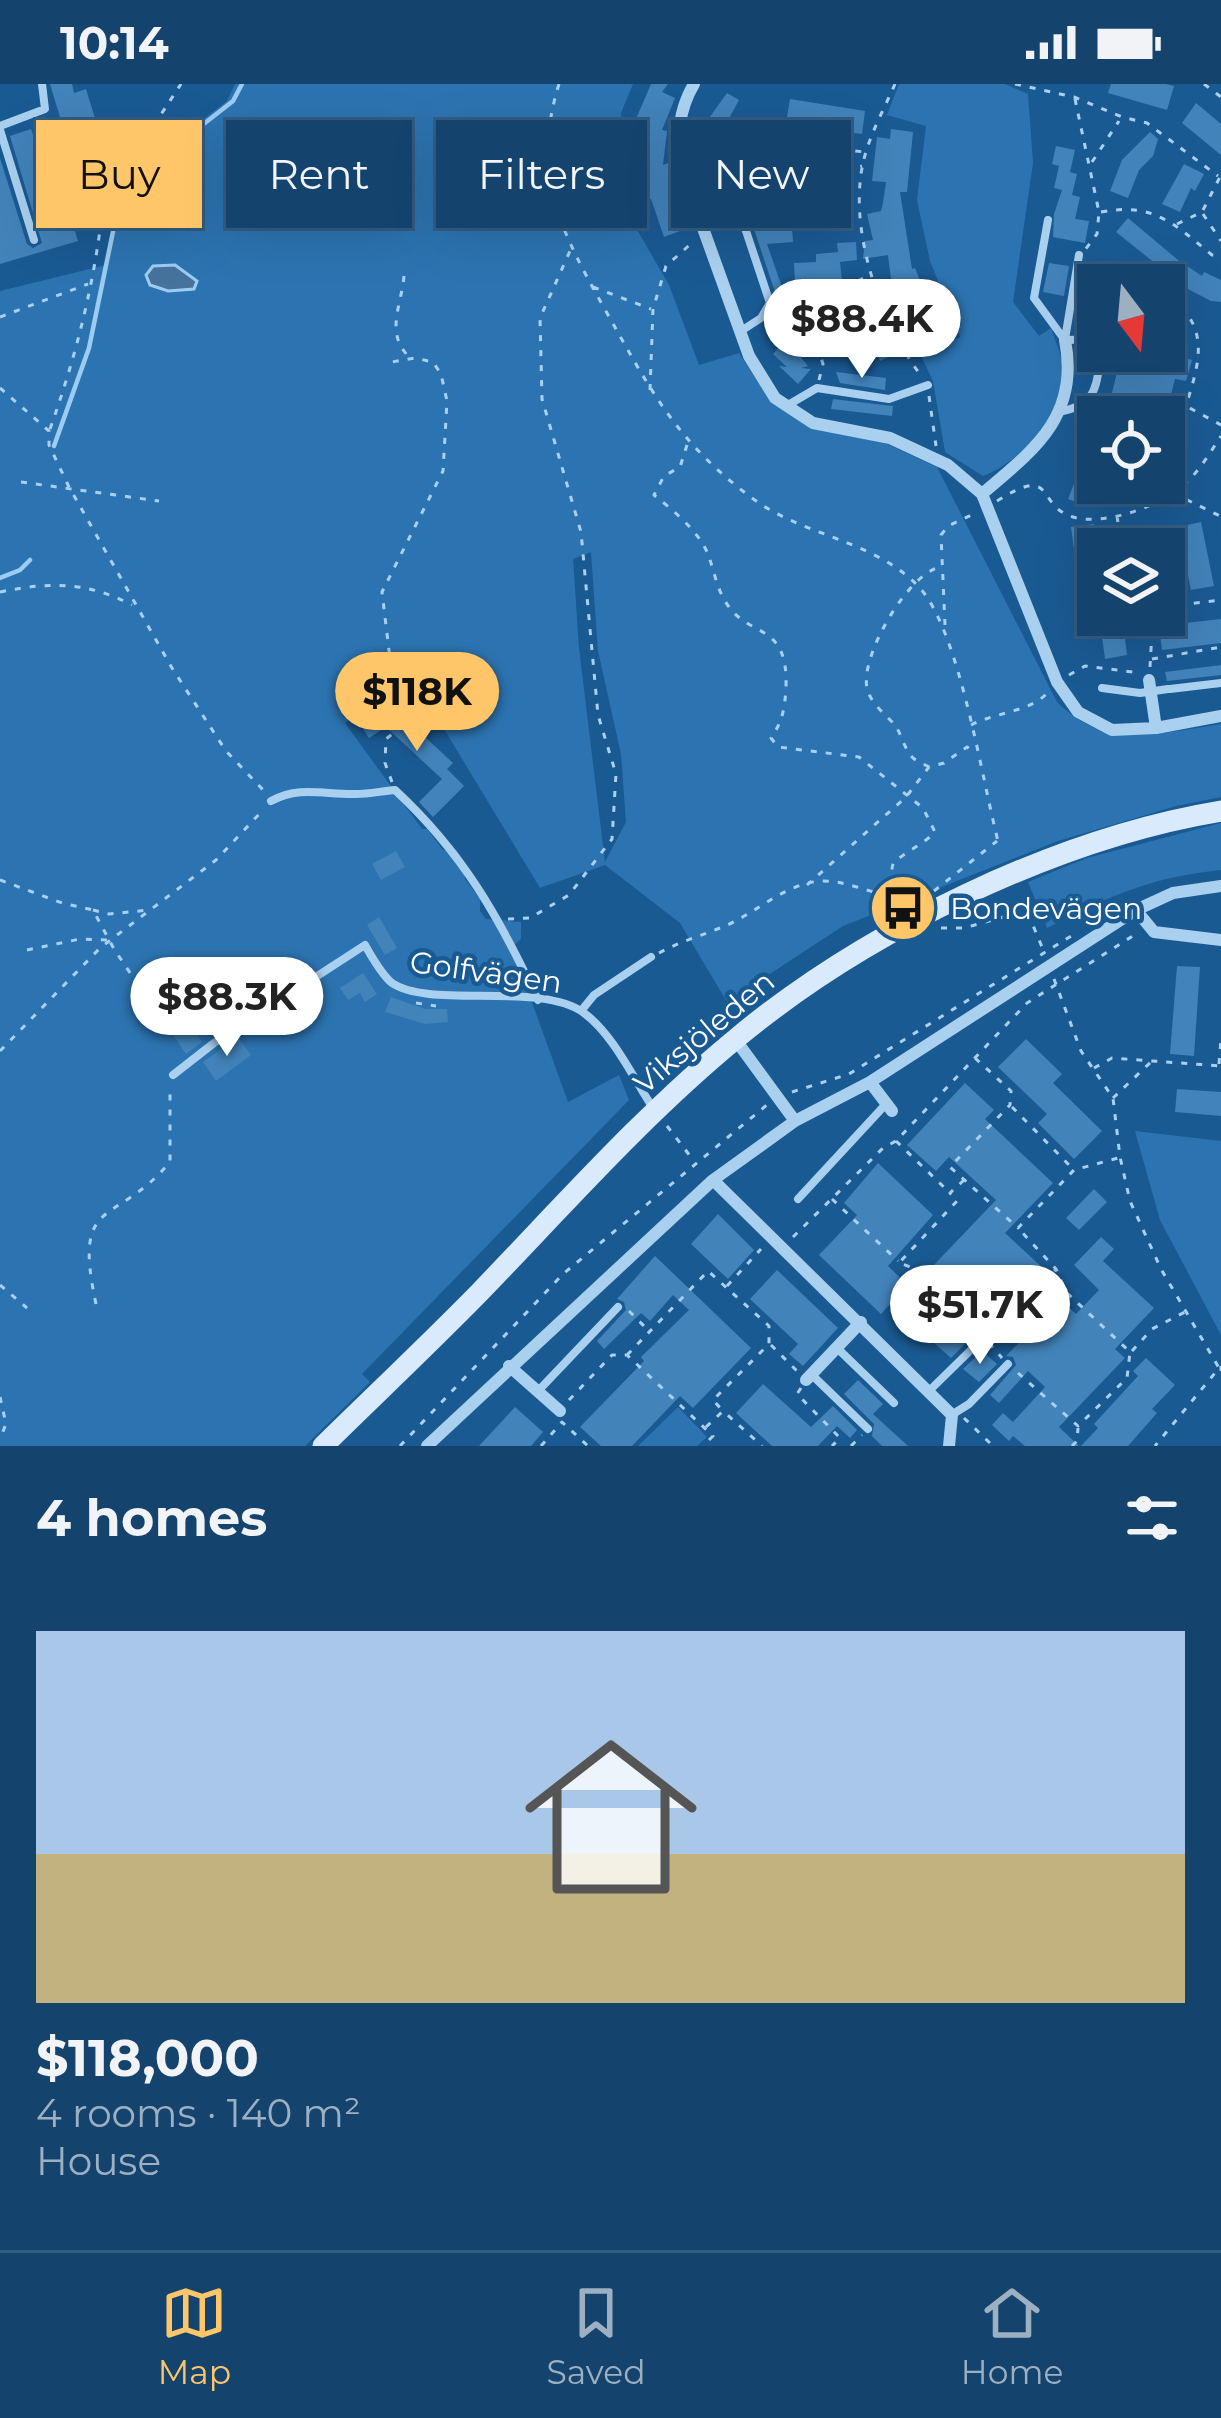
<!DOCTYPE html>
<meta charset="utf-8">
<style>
body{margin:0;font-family:Montserrat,sans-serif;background:#214e76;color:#f1f3f6;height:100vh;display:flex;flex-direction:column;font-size:45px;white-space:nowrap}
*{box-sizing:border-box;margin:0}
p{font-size:39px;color:#9db0c2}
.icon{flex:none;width:66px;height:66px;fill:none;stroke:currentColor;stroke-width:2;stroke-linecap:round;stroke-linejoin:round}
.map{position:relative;height:1362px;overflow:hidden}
.panel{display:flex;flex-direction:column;background:#14446e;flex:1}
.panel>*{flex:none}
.top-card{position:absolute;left:36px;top:36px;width:1149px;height:108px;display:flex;gap:24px}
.needle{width:78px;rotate:164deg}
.tools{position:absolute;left:1077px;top:180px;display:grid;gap:24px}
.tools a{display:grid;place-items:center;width:108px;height:108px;border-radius:0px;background:#14446e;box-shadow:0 12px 48px #0002,0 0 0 3px #335c81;font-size:60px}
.price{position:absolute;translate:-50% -102px;padding:0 27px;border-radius:42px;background:#fff;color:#222;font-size:39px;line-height:78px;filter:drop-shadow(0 3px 6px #0008)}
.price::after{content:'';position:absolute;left:50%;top:72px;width:36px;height:27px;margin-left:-18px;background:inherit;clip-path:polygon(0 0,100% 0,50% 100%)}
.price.current{background:#ffc669;color:#111}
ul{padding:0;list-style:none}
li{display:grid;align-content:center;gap:24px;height:636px;padding:0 36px}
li+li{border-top:3px solid #335c81}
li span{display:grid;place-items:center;height:372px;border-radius:0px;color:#555}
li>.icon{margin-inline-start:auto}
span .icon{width:216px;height:216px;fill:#fffc;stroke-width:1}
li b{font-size:51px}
h2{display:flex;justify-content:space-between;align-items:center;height:144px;padding:0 36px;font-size:51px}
.pill{padding:0 42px;border-radius:0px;background:#14446e;box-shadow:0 12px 48px #0002,0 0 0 3px #335c81;font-size:42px;line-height:108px}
.pill.current{background:#ffc669;color:#111}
.status{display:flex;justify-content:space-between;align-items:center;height:84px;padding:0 60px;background:#14446e;direction:ltr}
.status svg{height:33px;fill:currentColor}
.menu{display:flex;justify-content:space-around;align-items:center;height:168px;border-top:3px solid #335c81;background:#14446e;font-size:33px;color:#9db0c2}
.menu a{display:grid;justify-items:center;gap:6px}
.menu .current{color:#ffc669}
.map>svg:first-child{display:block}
.green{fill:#2c74b1;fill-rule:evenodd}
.water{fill:#46739c;stroke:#9dccf2;stroke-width:3}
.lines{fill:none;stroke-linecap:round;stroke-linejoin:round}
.stream{stroke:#9dccf2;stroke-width:4.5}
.building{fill:#4283ba}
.path{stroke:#aad0f0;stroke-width:3;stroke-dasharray:6 9;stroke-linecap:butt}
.service{stroke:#aad0f0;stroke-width:8}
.minor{stroke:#aad0f0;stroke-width:12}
.secondary{stroke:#d8eafb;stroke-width:21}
.labels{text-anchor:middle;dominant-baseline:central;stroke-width:9;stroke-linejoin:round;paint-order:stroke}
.poi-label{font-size:30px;fill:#fff;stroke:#1a5a93;text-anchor:start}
.street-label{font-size:30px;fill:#fff;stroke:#1a5a93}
</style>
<div class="status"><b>10:14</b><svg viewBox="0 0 49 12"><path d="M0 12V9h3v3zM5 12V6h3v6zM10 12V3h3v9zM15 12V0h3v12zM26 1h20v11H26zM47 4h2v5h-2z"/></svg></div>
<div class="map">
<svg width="1221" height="1362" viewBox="0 0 1221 1362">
<rect width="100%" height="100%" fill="#1a5a93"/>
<path class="green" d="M235,0H633L621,29L620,116L669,201L699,281L739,269L772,319L812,344L887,360L937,383L1057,618C1104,666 1161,649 1221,640V713L1176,722L1058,757L843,842L727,918L680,839L605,781L540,804L412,592L345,639L422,745H427L443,766L456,765L464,777L465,795L480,815V827L486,835L521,838V855L512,863L568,1018L619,991L629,1016L362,1290L370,1298L305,1362H0V207L106,181L118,101L227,17ZM591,468L598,567L621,670L626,738L605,778L579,564L573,475Z
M899,0H1005L1028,10L1033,79L1013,218L1039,252L1051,244C1054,254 1062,270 1062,280C1066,327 1024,376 983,392L945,368L933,297L921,272L960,253L930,177L917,116L926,42L887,31Z
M1221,739V786C1152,793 1108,812 1047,844L1028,798L1087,774Z
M1135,1047L1221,1057V1251L1160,1136Z
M678,1323L707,1353L697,1362H638Z"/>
<path class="water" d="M175,181L197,197L194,205L168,207L150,201L146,191L153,182Z"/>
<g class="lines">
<path class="stream" d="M54,362L89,264L122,104L233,17L242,0
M0,494L20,486L30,476"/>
</g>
<path class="building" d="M50,0H72L74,9L86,5L98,44L66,53Z
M651,0H668L662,8L675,14L662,46L667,47L663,81L668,79L683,125L674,129L680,147L664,153L651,115L644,116L642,78L635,77L642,37L636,35Z
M1111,0H1166L1174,2L1167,26L1108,9Z
M727,9L739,16L720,51L725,52L718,81L701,78L714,37L709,34Z
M790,15L865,27L862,50L854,49L852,61L784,50Z
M1196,19L1221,40V71L1182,39Z
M31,45L37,63L49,59L60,98L49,102L54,121L66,118L78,157L0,180V74L27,160L33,164L42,159L10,52Z
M891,45L913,48L907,108H900L912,185L915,184L944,256L924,264L921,257L880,277L876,267L856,275L852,265L831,273L824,254L837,249L836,246L863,235L868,248L897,236L882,198L891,195L888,171L863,175L865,157L873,156L867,130L881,127L883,119L886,98L872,97L877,53L890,55Z
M762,48L792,56L789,76L780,75L776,95L768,94L762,126L791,124L790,112L811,111V104L837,101L838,109L852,108L853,127L832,128V135L812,137L813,143L792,144L793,158L767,160L783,206L775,208L754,145L778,136L722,121L727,104L734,106L740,86L745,87L751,67L756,68Z
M1150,48L1158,55L1153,72L1139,86L1128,114L1110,107L1122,76Z
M1056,62L1075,66L1070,88L1077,90L1072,111L1080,113L1075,135L1089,137L1085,159L1053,153L1054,130L1062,106L1054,104L1059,82L1052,80Z
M1184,80L1204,90L1195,107L1191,104L1180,128L1162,120Z
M1128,134L1178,176L1202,192L1204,188L1221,196V218L1211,217L1186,204L1116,148Z
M856,158L857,176L840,178L842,197L795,198L794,179L816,178V170L838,168L837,159Z
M1049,179L1069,182L1064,212L1043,208Z
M1164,234L1188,240L1180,273L1192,276L1186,297L1175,295L1166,330L1110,317L1119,280L1110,278L1113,267H1164Z
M786,255L808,282L801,284L811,285L798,300L779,282L787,283L773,270Z
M836,288L886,294L885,306L840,299Z
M833,315L893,322L892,332L831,325Z
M1097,341L1098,401L1089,423L1068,415Z
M1201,438L1214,502L1191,506L1178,443Z
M1094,440L1098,505L1080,508L1071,443Z
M1099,531H1122L1127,571L1105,575Z
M1221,535V559L1162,566L1159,542Z
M1221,581V591L1167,597L1165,588Z
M390,617L408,645L412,641L453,679L447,685L464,702L433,733L419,718L442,695L386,643L369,654L358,637Z
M396,767L405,783L381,796L372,780Z
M379,833L397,864L385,871L367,841Z
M281,873L292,888L217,940L199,912L222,895L226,901L263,874L267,882Z
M1177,882L1200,883L1194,972L1170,970Z
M363,889L377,910L365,918L360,909L348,916L340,904Z
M391,913L425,925H447L448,938L425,940L385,928Z
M187,936L202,958L186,970L171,948Z
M238,953L251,971L216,997L203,978Z
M1026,955L1062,990L1053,999L1102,1047L1074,1075L1038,1039L1047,1030L998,983Z
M965,999L994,1026L985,1035L1053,1099L1005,1149L1046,1187L993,1242L976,1226L958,1244L970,1255L951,1274L890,1220L881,1230L819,1171L857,1131L844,1119L878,1079L933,1131L888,1182L918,1211L939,1190L932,1183L996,1116L949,1073L936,1087L907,1061Z
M1177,1005L1221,1008V1032L1175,1028Z
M1094,1105L1107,1118L1079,1146L1066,1134Z
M718,1130L754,1166L728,1195L691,1160Z
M1101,1153L1114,1165L1103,1177L1154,1224L1115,1265L1125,1274L1059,1343L1079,1362H1025L1013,1352L1009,1357L992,1341L1003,1329L1013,1338L1045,1303L1028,1287L999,1319L990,1311L1016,1281L1013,1273L1006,1272L1061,1216L1076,1230L1099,1206L1074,1181Z
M655,1172L751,1264L693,1324L680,1312L632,1362H601L580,1343L644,1277L641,1273L689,1226L673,1211L650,1237L641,1229L604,1265L597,1257L626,1226L624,1218L617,1215Z
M777,1186L838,1244L803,1282L789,1270L798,1260L750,1215Z
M982,1267L997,1280L979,1298L963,1285Z
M1146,1274L1175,1301L1152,1325L1157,1329L1128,1362H1081L1098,1344L1094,1340L1138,1292L1133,1287Z
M858,1296L883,1320L873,1330L908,1362H882L872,1352L874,1340L844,1310Z
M763,1300L811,1343L833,1322L857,1346L850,1354L837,1342L818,1362H772L736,1329Z
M515,1323L543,1348L531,1362H479Z"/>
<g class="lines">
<path class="path" d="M559,0C531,90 560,145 603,222C649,303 675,357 752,414C802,452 875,456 919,503C960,547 982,697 999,761
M895,0C884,25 869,52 863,79C848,148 881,239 922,293
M1015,0L1074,13L1122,33L1147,39L1218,92
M1204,0L1221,13
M1075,15L1099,128L1097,150L1085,166
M1092,78L1119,37
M780,109C779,92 793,72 806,62L865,68
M1101,128C1154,118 1174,140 1212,171H1221
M1203,130L1221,157
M753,132L780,109L862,82
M712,136L732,135
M1177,140L1202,128L1221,91
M404,192C401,224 385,248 409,273
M593,203L651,225
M778,219L887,235
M1164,224L1187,230C1208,258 1195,291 1186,322
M0,233L88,200
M819,296L823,280L805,223L868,192
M0,304L49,347V361L69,403L172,584L226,667L266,709
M650,306L653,225L666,182L694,157
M929,312L936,362
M1096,318L1157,333
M1164,335L1186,322L1221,341
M50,345C80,261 100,177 106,87L160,32L181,0
M687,361L680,383L664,392L654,411C673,426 701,449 709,473C714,487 717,504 725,517C748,556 788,536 786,602C785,623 783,637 771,654L778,663L859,673L923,724L935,748C927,758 894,775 893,780C890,787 895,805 895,813
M21,398L159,417
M1173,409L1220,432L1221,439
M997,417C1057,379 1035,422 1073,433C1103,442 1157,423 1180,404C1198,390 1209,370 1221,352
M1117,432L1122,465
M0,508C49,498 86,497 132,521
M1164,523L1221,516
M945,541L941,451L948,442L978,428
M1152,575L1221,563
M1150,583L1153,531
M1069,591L1085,582L1141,589
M971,641C996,628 1031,628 1048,608
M929,683C924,680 918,678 913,674C904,665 902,651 895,641C886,631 870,619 867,604C860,572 908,490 940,483
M392,698L385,679L386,655L416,631L391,583L382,508L443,387L447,317L441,290L433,278L415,274L392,278
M0,796L62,819L93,826L114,865L165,941L190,925L206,948
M807,801L906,713L929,683L944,679L967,663L975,669
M934,807L997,757
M1022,815L1042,863
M93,826L109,830L149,826
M508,835L530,834L569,811L612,755L616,690L598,631L581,448L542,315L540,234L570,167
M941,844H964L1025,827
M27,866L80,855L108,856
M659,869C679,858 700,852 720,844C755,831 785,798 823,797C858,797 889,822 925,810
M1054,895L1081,967L1113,1014L1120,1073L1130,1117L1161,1185L1219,1284L1155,1362
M416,919L436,922
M0,967L100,864L216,776L263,726
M975,974L1011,1007L1010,1021L950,1083L1018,1144L1074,1086L1118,1074
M1219,980L1221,955
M1094,984L1112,974L1221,982
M792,1008L849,990L1076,849
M1113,1014L1153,976
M1012,1023L1073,1085
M667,1042L694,1077
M896,1057L949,1108
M964,1096L950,1109L957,1117L899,1179C932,1189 976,1221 988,1255L1056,1185L1018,1144
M832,1115L898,1177
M793,1153L883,1064L896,1057L1027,919L1139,848
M0,1201L27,1224
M727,1202L761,1165
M96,1220C72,1109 115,1144 170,1078V1004
M629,1227L648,1246
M989,1259L1002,1274
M771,1261L798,1288
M1132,1267L1152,1245L1185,1228
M627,1271L708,1187L769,1242V1260L713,1316L723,1327
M1221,1282V1287
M1018,1289L1078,1342L1127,1294L1130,1268L1066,1208L1056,1185
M801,1304L797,1310L840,1354L832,1362
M0,1313L6,1340L0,1355
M569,1316L612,1271H627L713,1352L703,1362
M964,1334L993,1362
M706,1343L723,1327L762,1362
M400,1362L563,1190L768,1020
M541,1362L562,1338L588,1362
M851,1362L862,1351
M1072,1362L1077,1357L1078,1344"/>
<path class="service" d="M0,42L45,25L42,0
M0,46L34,156
M1048,136L1034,214L1064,255
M741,247L761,234L770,219L742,135
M1065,255L1079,171
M1066,256L1098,255
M788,321L817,304L889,315L928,301
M1059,328C1099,320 1095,303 1102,267
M1102,604L1140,609L1168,605
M1170,605L1221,599
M271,717C300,701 325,711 356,710C369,710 382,707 395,706C463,769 499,833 538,916
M581,927L594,911L651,873
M173,991L214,959L365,861C372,873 381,890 392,899C430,925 541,897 584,929C614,951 634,996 655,1027
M798,1115L886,1020
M837,1264L894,1319
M812,1291L868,1345
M539,1306L618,1223
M929,1307L978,1259
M953,1330L969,1320L1008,1280"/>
<path class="minor" d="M694,0C678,27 677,53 681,83L749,272L775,314L813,339L890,354L948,381L982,410L1057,598L1078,628L1112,646L1156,644L1221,632
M982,410C1034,366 1080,332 1065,256
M1149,596L1156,644
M1136,826L1154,848L1221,856
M735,955L795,1037
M870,998L892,1027
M713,1096L952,1331L949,1362
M509,1282L560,1327
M806,1296L861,1238
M427,1362L713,1096L795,1037L870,998L1136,826L1173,809L1221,802"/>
<path class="secondary" d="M323,1362C375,1311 428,1261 479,1209C563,1122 644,1030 738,953C866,847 1057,754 1221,727"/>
</g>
<defs>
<symbol id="bus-disc" viewBox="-11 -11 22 22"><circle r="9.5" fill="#ffc669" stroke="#1a5a93"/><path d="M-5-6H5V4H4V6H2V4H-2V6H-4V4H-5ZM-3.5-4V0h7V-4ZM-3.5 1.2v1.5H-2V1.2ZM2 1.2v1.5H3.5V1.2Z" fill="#111"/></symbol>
</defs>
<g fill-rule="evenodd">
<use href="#bus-disc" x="865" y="786" width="76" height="76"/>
</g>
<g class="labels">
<g class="poi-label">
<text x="950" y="824">Bondevägen</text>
</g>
<g class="street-label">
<text transform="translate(486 888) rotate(8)">Golfvägen</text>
<text transform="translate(704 948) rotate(-40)">Viksjöleden</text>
</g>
</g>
</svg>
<div class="tools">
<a><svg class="needle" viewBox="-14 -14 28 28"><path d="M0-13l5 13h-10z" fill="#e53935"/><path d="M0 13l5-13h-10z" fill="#9db0c2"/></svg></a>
<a><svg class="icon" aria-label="locate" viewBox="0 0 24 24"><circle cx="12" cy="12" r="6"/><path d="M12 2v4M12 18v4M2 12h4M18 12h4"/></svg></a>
<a><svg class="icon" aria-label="layers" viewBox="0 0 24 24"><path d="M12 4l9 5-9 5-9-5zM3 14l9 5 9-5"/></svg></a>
</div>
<b class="price" style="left:862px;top:297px">$88.4K</b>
<b class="price current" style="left:417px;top:670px">$118K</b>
<b class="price" style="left:227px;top:975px">$88.3K</b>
<b class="price" style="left:980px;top:1283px">$51.7K</b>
<div class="top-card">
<a class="pill current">Buy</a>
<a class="pill">Rent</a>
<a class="pill">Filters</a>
<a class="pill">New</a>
</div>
</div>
<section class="panel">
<h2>4 homes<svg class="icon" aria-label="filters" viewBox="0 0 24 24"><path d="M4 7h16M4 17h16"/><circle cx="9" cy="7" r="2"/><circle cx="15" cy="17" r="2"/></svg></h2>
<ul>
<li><span style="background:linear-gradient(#a9c7e8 60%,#c2b280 0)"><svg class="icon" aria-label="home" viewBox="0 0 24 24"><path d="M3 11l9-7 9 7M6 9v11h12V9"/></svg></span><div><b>$118,000</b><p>4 rooms · 140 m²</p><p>House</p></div></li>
</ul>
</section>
<nav class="menu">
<a class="current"><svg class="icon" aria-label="map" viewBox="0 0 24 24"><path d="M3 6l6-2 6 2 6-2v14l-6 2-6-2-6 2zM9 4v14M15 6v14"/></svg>Map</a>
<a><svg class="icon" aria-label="saved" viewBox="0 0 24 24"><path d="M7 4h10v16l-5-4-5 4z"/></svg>Saved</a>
<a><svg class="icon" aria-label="home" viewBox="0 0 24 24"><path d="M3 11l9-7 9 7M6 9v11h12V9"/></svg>Home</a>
</nav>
